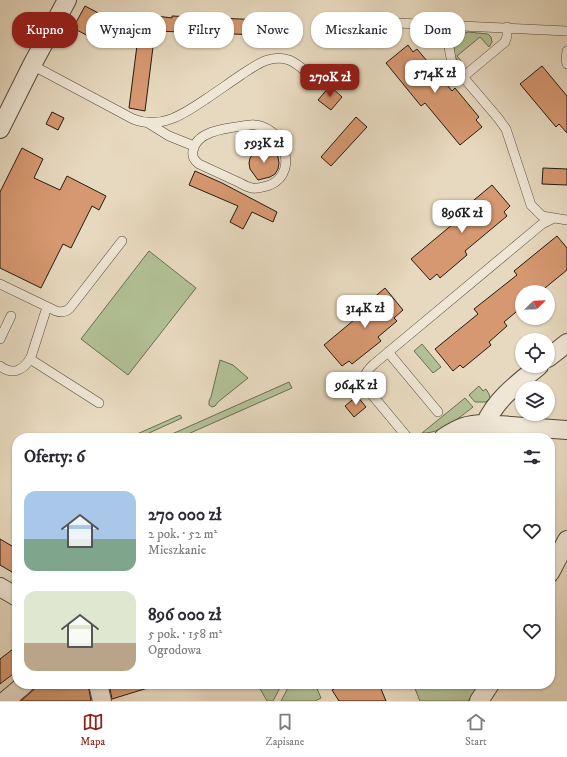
<!DOCTYPE html>
<html lang="pl">
<meta charset="utf-8">
<style>
body{margin:0;font-family:"IM FELL DW Pica",serif;background:#f2f2f3;color:#2b2b33;height:100vh;display:flex;flex-direction:column;font-size:15px;white-space:nowrap}
*{box-sizing:border-box;margin:0}
p{font-size:13px;color:#7c7c81}
.icon{flex:none;width:22px;height:22px;fill:none;stroke:currentColor;stroke-width:2;stroke-linecap:round;stroke-linejoin:round}
.map{position:relative;flex:1;overflow:hidden}
.details{position:absolute;left:12px;top:433px;width:543px;height:256px;display:flex;flex-direction:column;background:#fff;border-radius:16px;box-shadow:0 1px 3px #0004}
.details>*{flex:none}
.guide{position:absolute;left:12px;top:12px;width:543px;height:36px;display:flex;gap:8px}
.needle{width:26px;rotate:67deg}
.fabs{position:absolute;left:515px;top:285px;display:grid;gap:8px}
.fabs a{display:grid;place-items:center;width:40px;height:40px;border-radius:50%;background:#fff;box-shadow:0 1px 3px #0004;font-size:20px}
.price{position:absolute;translate:-50% -34px;padding:0 9px;border-radius:8px;background:#fff;color:#222;font-size:13px;line-height:26px;filter:drop-shadow(0 1px 2px #0008)}
.price::after{content:'';position:absolute;left:50%;top:24px;width:12px;height:9px;margin-left:-6px;background:inherit;clip-path:polygon(0 0,100% 0,50% 100%)}
.price.selected{background:#8f2418;color:#fff}
ul{padding:0;list-style:none}
li{display:flex;align-items:center;gap:12px;height:100px;padding:0 12px}
li span{display:grid;place-items:center;flex:none;width:112px;height:80px;border-radius:12px;color:#555}
li>.icon{margin-inline-start:auto}
span .icon{width:48px;height:48px;fill:#fffc;stroke-width:1}
li b{font-size:17px}
h2{display:flex;justify-content:space-between;align-items:center;height:48px;padding:0 12px;font-size:17px}
.tag{padding:0 14px;border-radius:16px;background:#fff;box-shadow:0 1px 3px #0004;font-size:14px;line-height:36px}
.tag.selected{background:#8f2418;color:#fff}
.tab-bar{display:flex;justify-content:space-around;align-items:center;height:56px;border-top:1px solid #e1e1e2;background:#fff;font-size:11px;color:#7c7c81}
.tab-bar a{display:grid;justify-items:center;gap:2px}
.tab-bar .selected{color:#8f2418}
.map>svg:first-child{display:block}
.green{fill:#b2c095;stroke:#6a6e54}
.building{fill:#d69870;stroke:#231b12}
.lines{fill:none;stroke-linecap:round;stroke-linejoin:round}
.lane-casing{stroke:#544a3d;stroke-width:10}
.street-casing{stroke:#544a3d;stroke-width:20}
.lane{stroke:#efe6d5;stroke-width:9}
.street{stroke:#efe6d5;stroke-width:18}
</style>
<div class="map">
<svg width="567" height="701" viewBox="0 0 567 701">
<rect width="100%" height="100%" fill="#e7d9bf"/>
<filter id="stains"><feTurbulence type="fractalNoise" baseFrequency=".005" numOctaves="4"/><feColorMatrix values="0 0 0 0 .2 0 0 0 0 .09 0 0 0 0 .02 0 0 0 .5 -.17"/></filter>
<radialGradient id="worn" r=".72"><stop offset=".6" stop-color="#630" stop-opacity="0"/><stop offset="1" stop-color="#630" stop-opacity=".3"/></radialGradient>
<path class="green" d="M468,32L488,34L491,37L492,42L489,47L480,37L457,56L465,66L463,68C461,64 457,61 455,57C451,47 457,35 468,32Z
M149,251L196,288L128,375L81,339Z
M422,344L441,367L433,373L414,351Z
M220,360L233,365L248,378L218,402L215,406L212,407L209,405V401L211,397Z
M289,382L292,388L179,438H163Z
M479,386L483,391L486,389L489,394L490,398L486,402H475L469,395Z
M465,398L473,407C459,418 440,434 422,433Z
M180,415L182,418L138,438H128Z
M258,684H282L273,701H267L258,685Z
M290,684H315L321,698L315,701H281Z
M413,684H480L468,701H420Z"/>
<path class="building" d="M85,6L108,18L96,40L73,28Z
M141,14L172,18V16L286,21L285,36L155,31L145,111L129,108Z
M408,45L413,52L417,49L452,91L455,88L479,117L476,120L482,127L460,145L425,103L421,106L386,63Z
M542,66L567,96V133L559,124L556,127L520,84Z
M330,86L342,97L331,110L318,100Z
M52,112L64,118L58,130L46,124Z
M356,117L367,127L331,166L321,157Z
M22,148L43,159L34,178L60,190L67,176L106,196L99,210L92,206L71,248L63,244L41,288L0,268V192Z
M264,148L275,153L278,157L279,163L278,169L275,174L270,177L258,180L250,169L249,163L250,158L254,153L258,149Z
M543,168L567,169V185L542,184Z
M195,171L222,183L277,212L273,222L252,212L243,229L230,222L238,206L189,185Z
M492,185L510,206L504,212L507,216L465,251L467,255L440,278L437,274L430,280L411,259L453,224L450,220Z
M557,236L567,248V270L540,292H522V307L504,322L507,326L489,342L491,345L463,368L460,365L453,371L435,349L478,314L474,309L517,275L514,271Z
M385,288L403,310L394,318L397,321L378,337L381,341L352,364L349,361L342,366L324,345L366,310L364,306Z
M357,396L366,407L354,417L345,406Z
M0,539L17,549V575L0,565Z
M17,646V671L0,684V659Z
M40,684H88L91,701H21Z
M109,684H151V687L112,699Z
M331,684H379L386,701H339L332,690L334,689Z"/>
<g class="lines">
<defs>
<path id="lane" d="M331,20L567,31
M453,25L449,47L452,64L498,118L506,129L531,205L542,216L567,220
M567,51L566,59L567,64
M32,65L133,119C161,130 184,114 206,99C218,91 229,83 241,75C256,65 270,54 289,60C297,63 304,70 311,76
M463,77L505,42L507,36V27
M148,123L169,136L194,146
M250,125C282,122 301,172 270,185C264,187 257,189 252,188C247,187 242,184 238,182C225,176 212,170 199,164C194,160 192,157 193,151C196,129 232,128 250,125Z
M0,284L56,311C62,313 66,312 70,308L122,241
M0,339L11,316
M388,352L438,412
M30,359L99,403
M0,366C13,376 24,370 31,357L47,307
M408,438L368,390C362,378 364,373 374,364L542,224L552,219"/>
<path id="street" d="M0,129L32,65L67,0
M548,358L567,343
M485,424L567,430
M443,438C458,428 467,424 485,424C496,399 518,383 539,366
M550,573L567,540
M0,587L17,597
M98,684L102,701
M5,701L25,684
M479,701L490,684"/>
</defs>
<use href="#lane" class="lane-casing"/>
<use href="#street" class="street-casing"/>
<use href="#lane" class="lane"/>
<use href="#street" class="street"/>
</g>
<rect width="100%" height="100%" filter="url(#stains)"/>
<rect width="100%" height="100%" fill="url(#worn)"/>
</svg>
<div class="fabs">
<a><svg class="needle" viewBox="-14 -14 28 28"><path d="M0-13l5 13h-10z" fill="#e53935"/><path d="M0 13l5-13h-10z" fill="#7c7c81"/></svg></a>
<a><svg class="icon" aria-label="locate" viewBox="0 0 24 24"><circle cx="12" cy="12" r="6"/><path d="M12 2v4M12 18v4M2 12h4M18 12h4"/></svg></a>
<a><svg class="icon" aria-label="layers" viewBox="0 0 24 24"><path d="M12 4l9 5-9 5-9-5zM3 14l9 5 9-5"/></svg></a>
</div>
<b class="price" style="left:435px;top:94px">574K zł</b>
<b class="price selected" style="left:330px;top:98px">270K zł</b>
<b class="price" style="left:264px;top:164px">593K zł</b>
<b class="price" style="left:462px;top:234px">896K zł</b>
<b class="price" style="left:365px;top:329px">314K zł</b>
<b class="price" style="left:356px;top:406px">964K zł</b>
<div class="guide">
<a class="tag selected">Kupno</a>
<a class="tag">Wynajem</a>
<a class="tag">Filtry</a>
<a class="tag">Nowe</a>
<a class="tag">Mieszkanie</a>
<a class="tag">Dom</a>
</div>
<section class="details">
<h2>Oferty: 6<svg class="icon" aria-label="filters" viewBox="0 0 24 24"><path d="M4 7h16M4 17h16"/><circle cx="9" cy="7" r="2"/><circle cx="15" cy="17" r="2"/></svg></h2>
<ul>
<li><span style="background:linear-gradient(#a9c7e8 60%,#7fa58c 0)"><svg class="icon" aria-label="home" viewBox="0 0 24 24"><path d="M3 11l9-7 9 7M6 9v11h12V9"/></svg></span><div><b>270 000 zł</b><p>2 pok. · 52 m²</p><p>Mieszkanie</p></div><svg class="icon" aria-label="heart" viewBox="0 0 24 24"><path d="M12 20l-8-8c-3-5 5-10 8-4 3-6 11-1 8 4z"/></svg></li>
<li><span style="background:linear-gradient(#dfe7d0 65%,#b9a48a 0)"><svg class="icon" aria-label="home" viewBox="0 0 24 24"><path d="M3 11l9-7 9 7M6 9v11h12V9"/></svg></span><div><b>896 000 zł</b><p>5 pok. · 158 m²</p><p>Ogrodowa</p></div><svg class="icon" aria-label="heart" viewBox="0 0 24 24"><path d="M12 20l-8-8c-3-5 5-10 8-4 3-6 11-1 8 4z"/></svg></li>
</ul>
</section>
</div>
<nav class="tab-bar">
<a class="selected"><svg class="icon" aria-label="map" viewBox="0 0 24 24"><path d="M3 6l6-2 6 2 6-2v14l-6 2-6-2-6 2zM9 4v14M15 6v14"/></svg>Mapa</a>
<a><svg class="icon" aria-label="saved" viewBox="0 0 24 24"><path d="M7 4h10v16l-5-4-5 4z"/></svg>Zapisane</a>
<a><svg class="icon" aria-label="home" viewBox="0 0 24 24"><path d="M3 11l9-7 9 7M6 9v11h12V9"/></svg>Start</a>
</nav>
